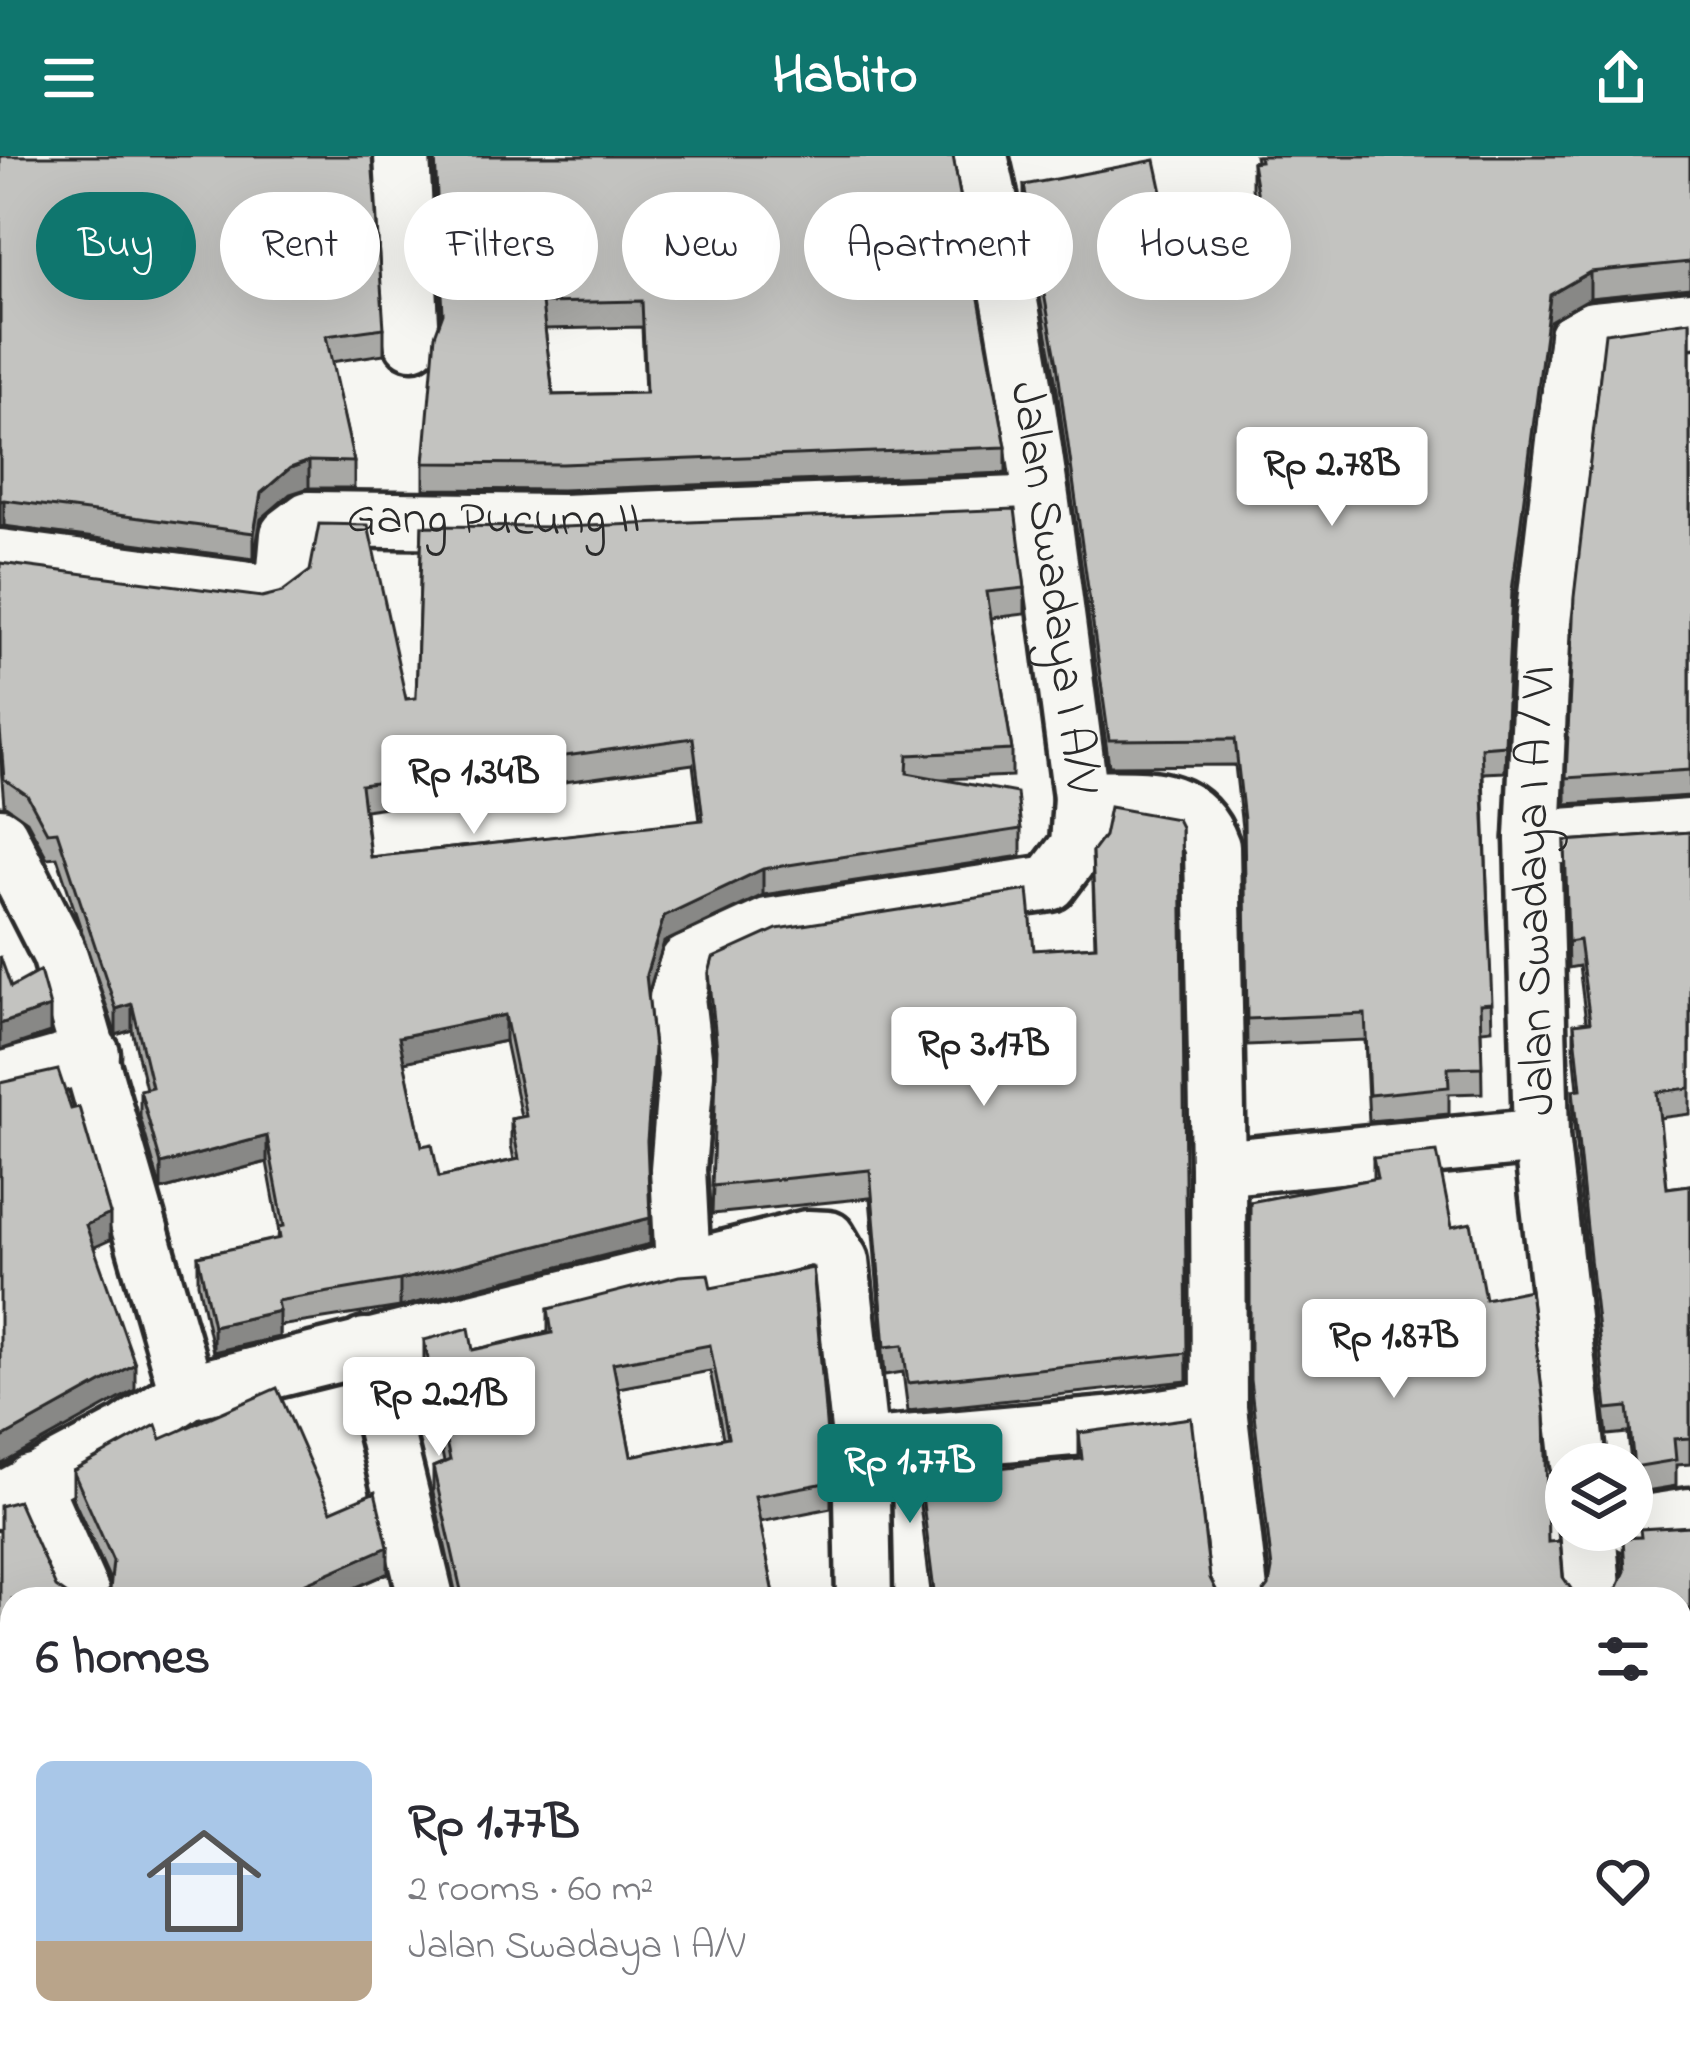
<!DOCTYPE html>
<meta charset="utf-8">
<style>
body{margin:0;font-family:"Indie Flower",sans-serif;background:#f7f7f7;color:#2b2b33;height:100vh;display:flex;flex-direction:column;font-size:45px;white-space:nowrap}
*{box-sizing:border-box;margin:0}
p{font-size:39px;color:#7c7c81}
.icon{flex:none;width:66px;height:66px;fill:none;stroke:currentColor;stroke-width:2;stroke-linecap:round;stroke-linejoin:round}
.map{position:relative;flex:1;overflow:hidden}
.details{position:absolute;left:0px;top:1431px;width:1692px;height:471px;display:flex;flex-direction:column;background:#fff;border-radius:36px 36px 0 0;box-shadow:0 12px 48px #0002}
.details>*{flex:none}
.top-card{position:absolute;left:36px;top:36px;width:1620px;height:108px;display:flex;gap:24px}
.fabs{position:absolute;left:1545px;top:1287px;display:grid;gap:24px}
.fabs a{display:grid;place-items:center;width:108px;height:108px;border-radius:50%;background:#fff;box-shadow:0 12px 48px #0002;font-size:60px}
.price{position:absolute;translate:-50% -102px;padding:0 27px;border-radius:12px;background:#fff;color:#222;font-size:39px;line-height:78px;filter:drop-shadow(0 3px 6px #0008)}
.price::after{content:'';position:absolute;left:50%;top:72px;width:36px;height:27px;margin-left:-18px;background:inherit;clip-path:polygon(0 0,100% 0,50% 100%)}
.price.active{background:#0f766e;color:#fff}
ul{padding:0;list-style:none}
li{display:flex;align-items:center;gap:36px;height:300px;padding:0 36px}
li+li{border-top:3px solid #e1e1e2}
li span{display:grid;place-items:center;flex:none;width:336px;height:240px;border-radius:18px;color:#555}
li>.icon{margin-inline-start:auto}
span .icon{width:144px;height:144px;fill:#fffc;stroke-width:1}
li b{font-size:51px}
h2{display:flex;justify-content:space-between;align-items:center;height:144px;padding:0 36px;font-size:51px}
.tag{padding:0 42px;border-radius:54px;background:#fff;box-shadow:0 12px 48px #0002;font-size:42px;line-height:108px}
.tag.active{background:#0f766e;color:#fff}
header{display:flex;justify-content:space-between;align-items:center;height:156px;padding:0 36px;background:#0f766e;color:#fff;font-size:54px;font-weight:700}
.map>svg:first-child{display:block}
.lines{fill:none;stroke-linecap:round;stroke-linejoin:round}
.stream{stroke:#7a7a78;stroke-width:16}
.minor-casing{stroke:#2b2b2b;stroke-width:63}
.minor{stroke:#f6f6f2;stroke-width:54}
.wall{fill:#a8a8a5;stroke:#2b2b2b;stroke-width:3;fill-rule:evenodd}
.shaded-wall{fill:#888886;stroke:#2b2b2b;stroke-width:3}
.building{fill:#c3c3c0;stroke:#2b2b2b;stroke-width:3;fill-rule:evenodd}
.labels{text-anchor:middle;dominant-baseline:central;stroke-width:10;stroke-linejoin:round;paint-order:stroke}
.street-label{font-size:48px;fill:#2b2b2b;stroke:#f6f6f2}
</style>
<header><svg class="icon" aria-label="menu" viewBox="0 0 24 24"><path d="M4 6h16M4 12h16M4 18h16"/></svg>Habito<svg class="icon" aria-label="share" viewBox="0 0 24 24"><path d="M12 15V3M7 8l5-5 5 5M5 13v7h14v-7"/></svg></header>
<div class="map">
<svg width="1690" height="1900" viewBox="0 0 1690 1900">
<rect width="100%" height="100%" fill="#f6f6f2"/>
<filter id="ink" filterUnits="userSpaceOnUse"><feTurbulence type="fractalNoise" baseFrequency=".00833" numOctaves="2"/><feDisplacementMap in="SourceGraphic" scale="24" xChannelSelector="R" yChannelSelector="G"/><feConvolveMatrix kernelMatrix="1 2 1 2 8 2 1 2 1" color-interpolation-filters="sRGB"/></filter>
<g filter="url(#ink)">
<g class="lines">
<path class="stream" d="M1258,1309L1268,1443"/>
<defs>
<g id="minor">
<path d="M402,0L412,185"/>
<path id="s1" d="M980,0C1029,210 1052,427 1081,641C1137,644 1190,630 1212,691L1218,1012L1541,980"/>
<path id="s2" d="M0,401L265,436L284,424L288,379L309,363L562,366L1041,347"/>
<path d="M0,680L60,798L187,1236"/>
<path d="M1533,682L1690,671"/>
<path d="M0,924L92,898"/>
<path d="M683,1112L678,1013L686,918L677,842L687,807L768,770L1050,727L1078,690L1081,641"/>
<path d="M365,1190L425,1437"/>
<path d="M1219,1252L1241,1443"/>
<path d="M861,1291L864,1443"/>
<path id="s3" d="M1579,1308L1541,980L1533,682L1543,465L1576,182L1593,173L1690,163"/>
<path d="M32,1326L84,1443"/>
<path d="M0,1345L126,1278L187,1236L807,1082L828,1083L841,1105L861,1291L1117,1268L1219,1252L1218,1012"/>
<path d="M1632,1369L1690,1360"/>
<path d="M1588,1374L1594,1443"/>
<path d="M1680,1732L1690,1731"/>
<path d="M849,1890V1900"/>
<path d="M1612,1890V1900"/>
<path d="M1249,1900L1253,1890"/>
</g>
</defs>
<use href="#minor" class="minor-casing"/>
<use href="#minor" class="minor"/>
</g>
<path class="wall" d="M0,0L384,172V198L331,206L354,306V332H309L290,338L261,363L254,403L4,370L0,371Z
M434,0H953L1006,291V317L562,334L424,333V307L442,160ZM642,171L645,237L553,239L545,173Z
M1255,0H1690V132L1590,142L1550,165L1512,461L1505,616L1483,617L1492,873L1481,874L1482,937L1449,938V958L1369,965L1365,884L1247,889L1244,690L1235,609L1109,610L1057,234L1024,55V29L1175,96L1260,77L1252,32V6L1256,5Z
M1690,165V640L1566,648V622Z
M422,370L1025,432V458L991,462L1012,594V620L942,623L1021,673V700L763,739L664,786L648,838L654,919L647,1001L650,1088L400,1151L279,1170V1181L213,1196L198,1127V1100L278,1083L279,1071L267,1006L161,1034L140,961V934L146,933L132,874L116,879L57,701L47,702L27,665L4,649L0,600V407L406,543L416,542ZM693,608L700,665L370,701L365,654ZM505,885L521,961L511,963V989L514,1004L439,1021L422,990L404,906Z
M1181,671L1187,1225L908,1255L903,1216L885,1219L870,1042L712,1058L717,913L709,845V817L1095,790L1092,696Z
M1690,676V958L1659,962L1667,1032L1690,1029V1308L1676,1309V1330L1634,1337L1628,1277L1607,1279L1592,1149L1573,960V934L1578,933L1574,894V868L1586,866L1579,810L1568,812L1565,685Z
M1373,1002L1452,1071L1485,1143L1548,1386L1563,1421L1259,1443L1269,1430L1270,1424L1250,1250V1046L1373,1023Z
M711,1132L831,1326V1352L760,1366L775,1443H457L433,1337V1311L444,1306L424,1210V1184L473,1194L548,1178V1153ZM710,1215L723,1282L631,1300L618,1232Z
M1079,1277L1210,1422L1217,1436L1225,1443H932L916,1318V1292L978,1314L1079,1303Z
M161,1283L331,1355L388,1417L329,1443H99L110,1434L111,1426L73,1342V1315Z
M1690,1370V1701H1680V1443L1613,1442L1624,1419L1623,1382L1640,1381Z
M1005,1890H1097V1900H1006Z"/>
<path class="shaded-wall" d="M1590,116V142L1550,165L1512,461L1505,616L1512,435L1550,139Z
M309,305V332L290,338L261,363L254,403V377L261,337L290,312Z
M4,344V370L0,371V345Z
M763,713V739L664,786L646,845V819L664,760Z
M132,848V874L116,879V853Z
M50,851V877L0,894V868Z
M505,859V885L399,907V881Z
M654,892V919L647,1011V985Z
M267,980V1006L161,1034V1008Z
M110,1058V1084L86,1095V1069Z
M650,1062V1088L400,1151V1124Z
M279,1155V1181L213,1196V1170Z
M135,1208V1234L0,1309V1283Z
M388,1391V1417L329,1443H269Z
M12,1473V1500L0,1504V1478Z
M822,1890V1900H789Z"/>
<path class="building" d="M0,0H372L384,172L326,180L354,306L309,305L290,312L261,337L254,377L4,344L0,345Z
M435,0H953L1006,291L562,308L424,307L435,179L443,157ZM642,145L646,237L553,239L542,147Z
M1259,0H1690V106L1590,116L1550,139L1512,435L1505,589L1481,591L1492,847L1480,848L1482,911L1448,912L1449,931L1369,939L1365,858L1247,863L1244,664L1235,583L1109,584L1057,208L1024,29L1155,4L1175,96L1264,76L1252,6L1260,5Z
M1690,165V614L1566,622L1574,441L1605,177Z
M1015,353L1025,432L987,436L1012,594L908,599L907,617L1017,637L1021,673L763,713L664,760L646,819L654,892L647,985L650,1062L400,1124L277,1145L279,1155L213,1170L198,1100L280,1082L278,1071L284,1070L267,980L161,1008L140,934L152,931L132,848L116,853L57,675L47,676L27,639L4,623L0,574V407L262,441L282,436L310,415L319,368L368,369L406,543L416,542L422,370L563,371ZM693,582L703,664L370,701L361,629ZM505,859L526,960L511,963L519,1003L439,1021L432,988L422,990L399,881Z
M1110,651L1177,663L1181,671L1187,1197L908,1227L903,1189L885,1191L870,1014L712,1030L717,893L709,817L713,802L777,773L1028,734L1034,794L1096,790L1092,696L1104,680Z
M1690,676V932L1657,936L1667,1032L1690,1029V1282L1674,1283L1676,1304L1634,1311L1628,1251L1607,1253L1592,1122L1573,934L1581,933L1574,868L1590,866L1579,784L1568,786L1565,685Z
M0,800L11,831L40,815L50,851L0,868Z
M58,914L71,953L79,951L110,1058L86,1069L135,1208L0,1283V927Z
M1437,996L1452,1071L1471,1067L1485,1143L1530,1134L1545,1258L1548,1386L1560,1385L1563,1421L1578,1443H1256H1259L1269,1430L1272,1413L1250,1224V1046L1377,1022L1373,1002Z
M813,1112L831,1326L755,1340L775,1443H463L433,1311L450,1304L424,1184L469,1172L473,1194L552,1177L548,1153L679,1120L708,1118L711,1132ZM710,1189L728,1281L631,1300L613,1207Z
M277,1232L331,1355L375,1336L388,1391L269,1443H129L128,1440L121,1443H99L110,1434L113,1405L73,1315L156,1269L161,1283Z
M1191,1262L1210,1422L1217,1436L1225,1443H935L916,1292L974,1286L978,1314L1082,1303L1079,1277Z
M18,1345L56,1431L73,1443H12V1473L0,1478V1350Z
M1690,1370V1675H1680V1443H1610L1613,1442L1625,1415L1623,1382L1641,1381L1640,1373Z
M12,1673V1890H820L789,1900H0V1677Z
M1680,1795H1690V1900H1628L1638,1890H1680Z
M1007,1890H1097V1893L1007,1899Z
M1312,1890H1586V1891L1585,1900H1312Z"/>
</g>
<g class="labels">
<g class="street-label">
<text stroke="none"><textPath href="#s2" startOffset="546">Gang Pucung II</textPath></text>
<text stroke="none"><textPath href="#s1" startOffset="438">Jalan Swadaya I A/V</textPath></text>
<text stroke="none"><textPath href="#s3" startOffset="576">Jalan Swadaya I A / VI</textPath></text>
</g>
</g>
</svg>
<div class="fabs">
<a><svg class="icon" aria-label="layers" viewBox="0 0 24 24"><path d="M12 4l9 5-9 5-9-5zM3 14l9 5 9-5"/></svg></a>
</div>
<b class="price" style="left:1332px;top:373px">Rp 2.78B</b>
<b class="price" style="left:474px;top:681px">Rp 1.34B</b>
<b class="price" style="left:984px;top:953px">Rp 3.17B</b>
<b class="price" style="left:1394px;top:1245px">Rp 1.87B</b>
<b class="price" style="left:439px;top:1303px">Rp 2.21B</b>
<b class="price active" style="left:910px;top:1370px">Rp 1.77B</b>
<div class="top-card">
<a class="tag active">Buy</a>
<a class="tag">Rent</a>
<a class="tag">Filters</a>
<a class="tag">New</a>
<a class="tag">Apartment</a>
<a class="tag">House</a>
</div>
<section class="details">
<h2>6 homes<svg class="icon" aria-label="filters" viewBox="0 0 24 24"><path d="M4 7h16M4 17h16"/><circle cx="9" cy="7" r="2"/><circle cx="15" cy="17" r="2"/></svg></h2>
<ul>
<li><span style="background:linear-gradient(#a9c7e8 75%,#b9a48a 0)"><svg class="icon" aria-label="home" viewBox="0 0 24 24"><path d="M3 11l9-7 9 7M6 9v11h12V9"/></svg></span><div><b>Rp 1.77B</b><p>2 rooms · 60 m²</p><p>Jalan Swadaya I A/V</p></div><svg class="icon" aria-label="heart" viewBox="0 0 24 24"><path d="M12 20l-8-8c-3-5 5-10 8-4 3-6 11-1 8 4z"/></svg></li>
</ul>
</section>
</div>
